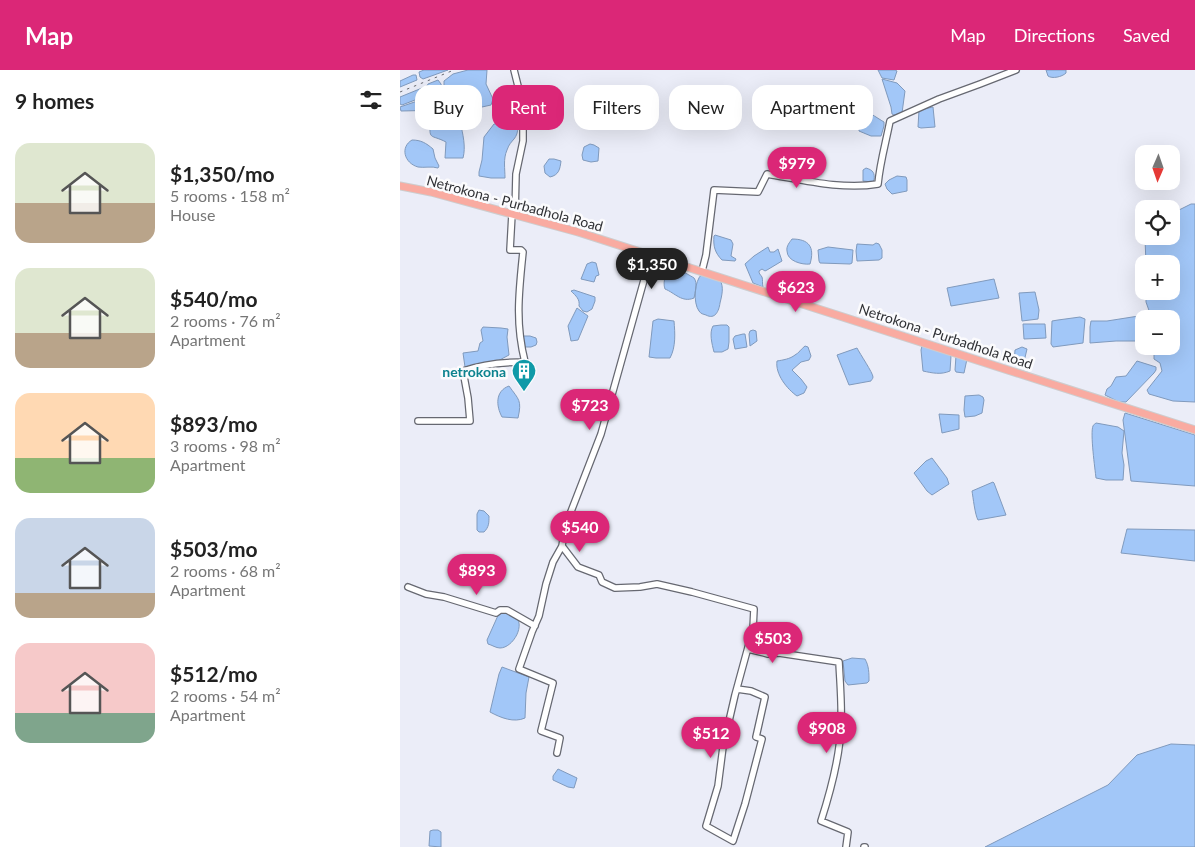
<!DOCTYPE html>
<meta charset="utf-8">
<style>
body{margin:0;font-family:Lato,sans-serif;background:#f2f2f2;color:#222;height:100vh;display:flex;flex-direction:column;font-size:19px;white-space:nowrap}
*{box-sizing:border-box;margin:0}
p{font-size:16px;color:#767676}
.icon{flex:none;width:28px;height:28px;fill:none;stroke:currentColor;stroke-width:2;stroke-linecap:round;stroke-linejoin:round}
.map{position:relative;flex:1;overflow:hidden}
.side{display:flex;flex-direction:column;background:#fff;width:400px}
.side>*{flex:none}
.hud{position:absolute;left:15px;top:15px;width:475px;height:45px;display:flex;gap:10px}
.needle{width:32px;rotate:182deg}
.tools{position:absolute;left:735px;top:75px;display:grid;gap:10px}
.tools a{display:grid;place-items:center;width:45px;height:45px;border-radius:10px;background:#fff;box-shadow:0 5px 20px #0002;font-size:25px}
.price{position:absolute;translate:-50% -42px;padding:0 11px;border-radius:18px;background:#db2777;color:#fff;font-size:16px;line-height:32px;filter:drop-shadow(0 1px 2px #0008)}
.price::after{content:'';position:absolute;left:50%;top:30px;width:15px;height:11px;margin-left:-8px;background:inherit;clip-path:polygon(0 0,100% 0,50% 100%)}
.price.current{background:#222;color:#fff}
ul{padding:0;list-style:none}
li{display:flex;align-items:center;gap:15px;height:125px;padding:0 15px}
li span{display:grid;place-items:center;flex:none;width:140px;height:100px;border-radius:15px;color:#555}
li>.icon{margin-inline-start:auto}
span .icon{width:60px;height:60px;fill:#fffc;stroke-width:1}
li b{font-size:21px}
h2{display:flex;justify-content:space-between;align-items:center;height:60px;padding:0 15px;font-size:21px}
.pill{padding:0 18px;border-radius:15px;background:#fff;box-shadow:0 5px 20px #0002;font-size:18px;line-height:45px}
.pill.current{background:#db2777;color:#fff}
header{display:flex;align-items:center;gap:30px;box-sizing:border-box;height:70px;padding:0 25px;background:#db2777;color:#fff}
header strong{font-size:24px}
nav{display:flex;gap:28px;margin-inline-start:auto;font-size:18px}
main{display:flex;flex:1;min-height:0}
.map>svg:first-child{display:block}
.water{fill:#a2c7f8;stroke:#809abd}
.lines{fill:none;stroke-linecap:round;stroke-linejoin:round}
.minor-casing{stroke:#666871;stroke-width:8}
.major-casing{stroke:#cdcdce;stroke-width:9}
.minor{stroke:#fff;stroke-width:5.5}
.major{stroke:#f9aba1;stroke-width:7}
.rail{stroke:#696b71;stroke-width:1;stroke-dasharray:2.5 5;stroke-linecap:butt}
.labels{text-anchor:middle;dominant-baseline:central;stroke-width:5;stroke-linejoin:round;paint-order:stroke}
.street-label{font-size:14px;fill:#2f3034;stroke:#fbfbfd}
.culture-label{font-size:14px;font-weight:bold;fill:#0d838f;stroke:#fbfbfd;text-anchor:end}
</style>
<header>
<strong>Map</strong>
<nav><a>Map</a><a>Directions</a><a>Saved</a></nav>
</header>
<main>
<section class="side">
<h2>9 homes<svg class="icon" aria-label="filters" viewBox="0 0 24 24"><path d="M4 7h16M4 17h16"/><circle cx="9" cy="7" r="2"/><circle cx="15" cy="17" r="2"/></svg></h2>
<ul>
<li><span style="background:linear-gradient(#dfe7d0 60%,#b9a48a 0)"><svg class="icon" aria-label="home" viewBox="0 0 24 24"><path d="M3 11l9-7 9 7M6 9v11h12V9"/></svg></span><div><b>$1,350/mo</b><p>5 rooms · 158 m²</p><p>House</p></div></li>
<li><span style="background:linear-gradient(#dfe7d0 65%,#b9a48a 0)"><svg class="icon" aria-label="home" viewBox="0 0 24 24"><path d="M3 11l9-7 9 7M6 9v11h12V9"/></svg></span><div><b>$540/mo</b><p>2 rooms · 76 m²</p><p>Apartment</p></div></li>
<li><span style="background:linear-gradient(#ffd9b3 65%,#8fb573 0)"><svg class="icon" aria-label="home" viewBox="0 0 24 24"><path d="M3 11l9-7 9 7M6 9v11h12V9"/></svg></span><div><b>$893/mo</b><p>3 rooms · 98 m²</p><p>Apartment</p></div></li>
<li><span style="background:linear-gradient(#c9d6e8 75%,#b9a48a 0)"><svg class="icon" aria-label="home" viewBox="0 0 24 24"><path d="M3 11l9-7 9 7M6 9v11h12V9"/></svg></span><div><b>$503/mo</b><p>2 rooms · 68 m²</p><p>Apartment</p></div></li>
<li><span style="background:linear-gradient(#f6c9c9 70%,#7fa58c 0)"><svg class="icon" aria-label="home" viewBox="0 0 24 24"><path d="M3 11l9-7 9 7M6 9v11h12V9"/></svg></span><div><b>$512/mo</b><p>2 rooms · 54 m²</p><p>Apartment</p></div></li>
</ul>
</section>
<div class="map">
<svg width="795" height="777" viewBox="0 0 795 777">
<rect width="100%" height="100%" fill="#ebedf8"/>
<path class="water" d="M24,0H48L23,9L20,7L19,2Z
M68,0H87L86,14L93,29L91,35L73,39L70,34L67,20L64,28L58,32L55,27L51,17L44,18V11L53,4Z
M478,0H495L497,1L494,10L482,8Z
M646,0H666V3C662,7 652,9 648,6Z
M13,5H16L17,10L0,17V11Z
M482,9L497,13L505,21L502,43L494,45L492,44L491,37Z
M38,10L41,14L45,40L1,41L0,37L29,27L31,23L29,21L30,24L28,25L2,35L0,34V27L27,16L28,14Z
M533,37L535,57L521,58L518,57L519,40Z
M459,39C465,39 477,48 484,52V56L481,66H471L459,61Z
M46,46H52L60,52C63,64 66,77 63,88H45L46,72C31,64 28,71 31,50L34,48Z
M116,53L118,55C118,71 111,68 107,80C103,89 105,99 105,108H91L79,106V102L82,90L84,67L94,54Z
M12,70C21,70 26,73 33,79L35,88L39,96L38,98C32,96 24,98 18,97C4,93 0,77 12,70Z
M190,74L194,75L199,78L198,91L191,92L183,90L182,85L184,77Z
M149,89H154L161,91C160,99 159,105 150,107L145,103L144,96Z
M466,98C473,100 475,103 474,110L472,112L463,111V100Z
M497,106L506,107L507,110V121L492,124L487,119L485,114L489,110Z
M791,134H795V332L773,331L749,324L747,320L762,301L760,293L754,289V276H771V249H752L746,232V221H771V194H746L745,169L752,166H771V144Z
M315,165L331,170L333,174L331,186L336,189L335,191L322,190C315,183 313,176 314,166Z
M392,169C409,169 415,177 410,194C402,195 387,191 387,181C386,176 390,172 392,169Z
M476,173L479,174L482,180V188L479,190L457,191L456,181L457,174L473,175Z
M368,177L370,182H374L378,179L382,191L367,200L365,201L362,199L359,201C359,204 360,204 362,207C363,210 362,213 363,217L353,213L345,194L354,186Z
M428,177L453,180L452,193L450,194L420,193L419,191L418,180Z
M192,192L196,193L199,205L196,206L194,212L181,209L187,194Z
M270,194C274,197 293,207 294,208C298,213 295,223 294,228C282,233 275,223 265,219C262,211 267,202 270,194Z
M302,204L320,210C324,217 322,225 320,233C319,241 315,250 306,245C303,244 301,244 299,241C293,233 294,211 302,204Z
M594,209L599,228L551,236L547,218Z
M174,220L195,227V231L192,239L187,242L183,241L179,236C180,229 176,226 171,221Z
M635,222L639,240L638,249L622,251L619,223Z
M177,238L188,246L178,270L171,271L168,256Z
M745,245V249H744V271H716L690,273V257L691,251H707Z
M680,247L685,249L683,273L653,277L651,274L652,251L658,250Z
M258,249L274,251C275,263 276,277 270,288H256L249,287L253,251Z
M623,254H645L646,268L624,269Z
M321,255H327L329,257V272L328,279L322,282H314C312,274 309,263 313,256Z
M83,257L101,258L108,259L107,267L109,285L94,293L65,297L63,283L78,281L80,273L83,271L81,260Z
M353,260L356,261L357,271L350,276L349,264L350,261Z
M343,264H345L347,277L335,279L333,269L335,266Z
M121,266H130L136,268L137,272L136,275L131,277H124Z
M405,276L408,277L411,286L409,290L401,292L392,300L401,309L407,317L404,323L397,326C387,319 375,304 377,291C383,290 390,289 395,285C399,283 401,279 405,276Z
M522,276L547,283L551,286L550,301C541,305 532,303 523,301L521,280Z
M622,277L627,279L623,296L614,295L615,280Z
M457,278C460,284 473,303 473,307C473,309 471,310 471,311L449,315L437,285Z
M556,286L567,289L564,303L556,302L555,300Z
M737,291L756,297V300L754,303L726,332H719L705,325L707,319L711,316L716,307L726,306Z
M109,316C119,330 122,330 118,348L102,347C96,336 95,321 109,316Z
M579,325L583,327L584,330L582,343L575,346L565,347L564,340L565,326Z
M725,343L795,365V416L731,411L723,350Z
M539,344L559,345V359L542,363Z
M696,353L718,357L724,361L722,383L724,395L723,410H706L696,408C695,399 690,363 693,356C693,355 695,354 696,353Z
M532,388L547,408L549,414L532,425L527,421L514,403L526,391Z
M593,412L594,413L606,445L578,450C575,445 573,427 572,421Z
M79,440L84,441L89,446C89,453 89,457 84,462H79L77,460V444Z
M727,459L795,460V491L721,483Z
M103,540C106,542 111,543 114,545C127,554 113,578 100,578C96,578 92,575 88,574L87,570L100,541Z
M452,588L465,589C469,596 469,603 469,611L467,613L448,615L445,611L443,591Z
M102,597L129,607L126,623L125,648C114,653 101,648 90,642L99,604Z
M771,674L795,675V777H585L708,715L737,685Z
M158,699L177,708L174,718L168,717L153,710V706Z
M33,760H38L41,762V777L29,776L30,761Z"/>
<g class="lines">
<defs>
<path id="minor" d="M114,0L119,20L123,42V71L116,104L115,145
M302,201L306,185L314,120L358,122L367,104C403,110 442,120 478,114C480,92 486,72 490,51L539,29L580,14L616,0
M18,351H70L68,328L63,301C83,294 104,292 125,292C115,253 119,221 123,182L121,180H110L112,144
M162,476L178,497L199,505L202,512L215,518L240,517L257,514L292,522L354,539L353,559L335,625L323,677L318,716L306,756L333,771L345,734L362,669L356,667L365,627L351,621L337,619
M8,517L26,524L44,527L96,543L100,540H107L135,556
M348,579L368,584L379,583L439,592C440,613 442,634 441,655C440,687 431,720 421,751L448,762L446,777
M157,683L160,668L141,661L153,613L119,599L132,562L139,546L146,514L153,492L162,476L165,457L201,364L251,185
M464,777H465"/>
<path id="major" d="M0,116L31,122L178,162L795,360"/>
</defs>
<use href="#minor" class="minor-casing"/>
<use href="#major" class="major-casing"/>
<use href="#minor" class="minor"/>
<use href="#major" class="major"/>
<path class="rail" d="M0,22L54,0"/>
</g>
<defs>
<symbol id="building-pin" viewBox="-11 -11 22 30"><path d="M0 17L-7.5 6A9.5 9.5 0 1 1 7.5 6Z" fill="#0f9aa8" stroke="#fbfbfd"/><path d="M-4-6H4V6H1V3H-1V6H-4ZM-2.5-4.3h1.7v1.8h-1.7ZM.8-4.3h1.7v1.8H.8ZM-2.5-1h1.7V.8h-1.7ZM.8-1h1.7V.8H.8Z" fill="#fff"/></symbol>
</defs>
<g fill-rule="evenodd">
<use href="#building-pin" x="110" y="287" width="28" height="38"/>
</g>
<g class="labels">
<g class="street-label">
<text transform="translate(115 133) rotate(15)">Netrokona - Purbadhola Road</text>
<text transform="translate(546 266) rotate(18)">Netrokona - Purbadhola Road</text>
</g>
<g class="culture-label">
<text x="106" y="301">netrokona</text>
</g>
</g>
</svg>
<div class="tools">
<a><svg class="needle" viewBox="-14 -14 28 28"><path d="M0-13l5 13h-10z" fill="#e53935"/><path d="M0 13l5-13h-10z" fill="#767676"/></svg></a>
<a><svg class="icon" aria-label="locate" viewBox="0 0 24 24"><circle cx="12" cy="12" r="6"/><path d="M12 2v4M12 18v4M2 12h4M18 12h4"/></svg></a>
<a>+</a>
<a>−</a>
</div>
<b class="price" style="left:397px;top:119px">$979</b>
<b class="price current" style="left:252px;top:220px">$1,350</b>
<b class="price" style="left:396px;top:243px">$623</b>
<b class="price" style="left:190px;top:361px">$723</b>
<b class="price" style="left:180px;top:483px">$540</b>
<b class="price" style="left:77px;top:526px">$893</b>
<b class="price" style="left:373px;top:594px">$503</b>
<b class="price" style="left:427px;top:684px">$908</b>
<b class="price" style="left:311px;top:689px">$512</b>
<div class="hud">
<a class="pill">Buy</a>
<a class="pill current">Rent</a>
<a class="pill">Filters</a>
<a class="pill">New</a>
<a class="pill">Apartment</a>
</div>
</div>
</main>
